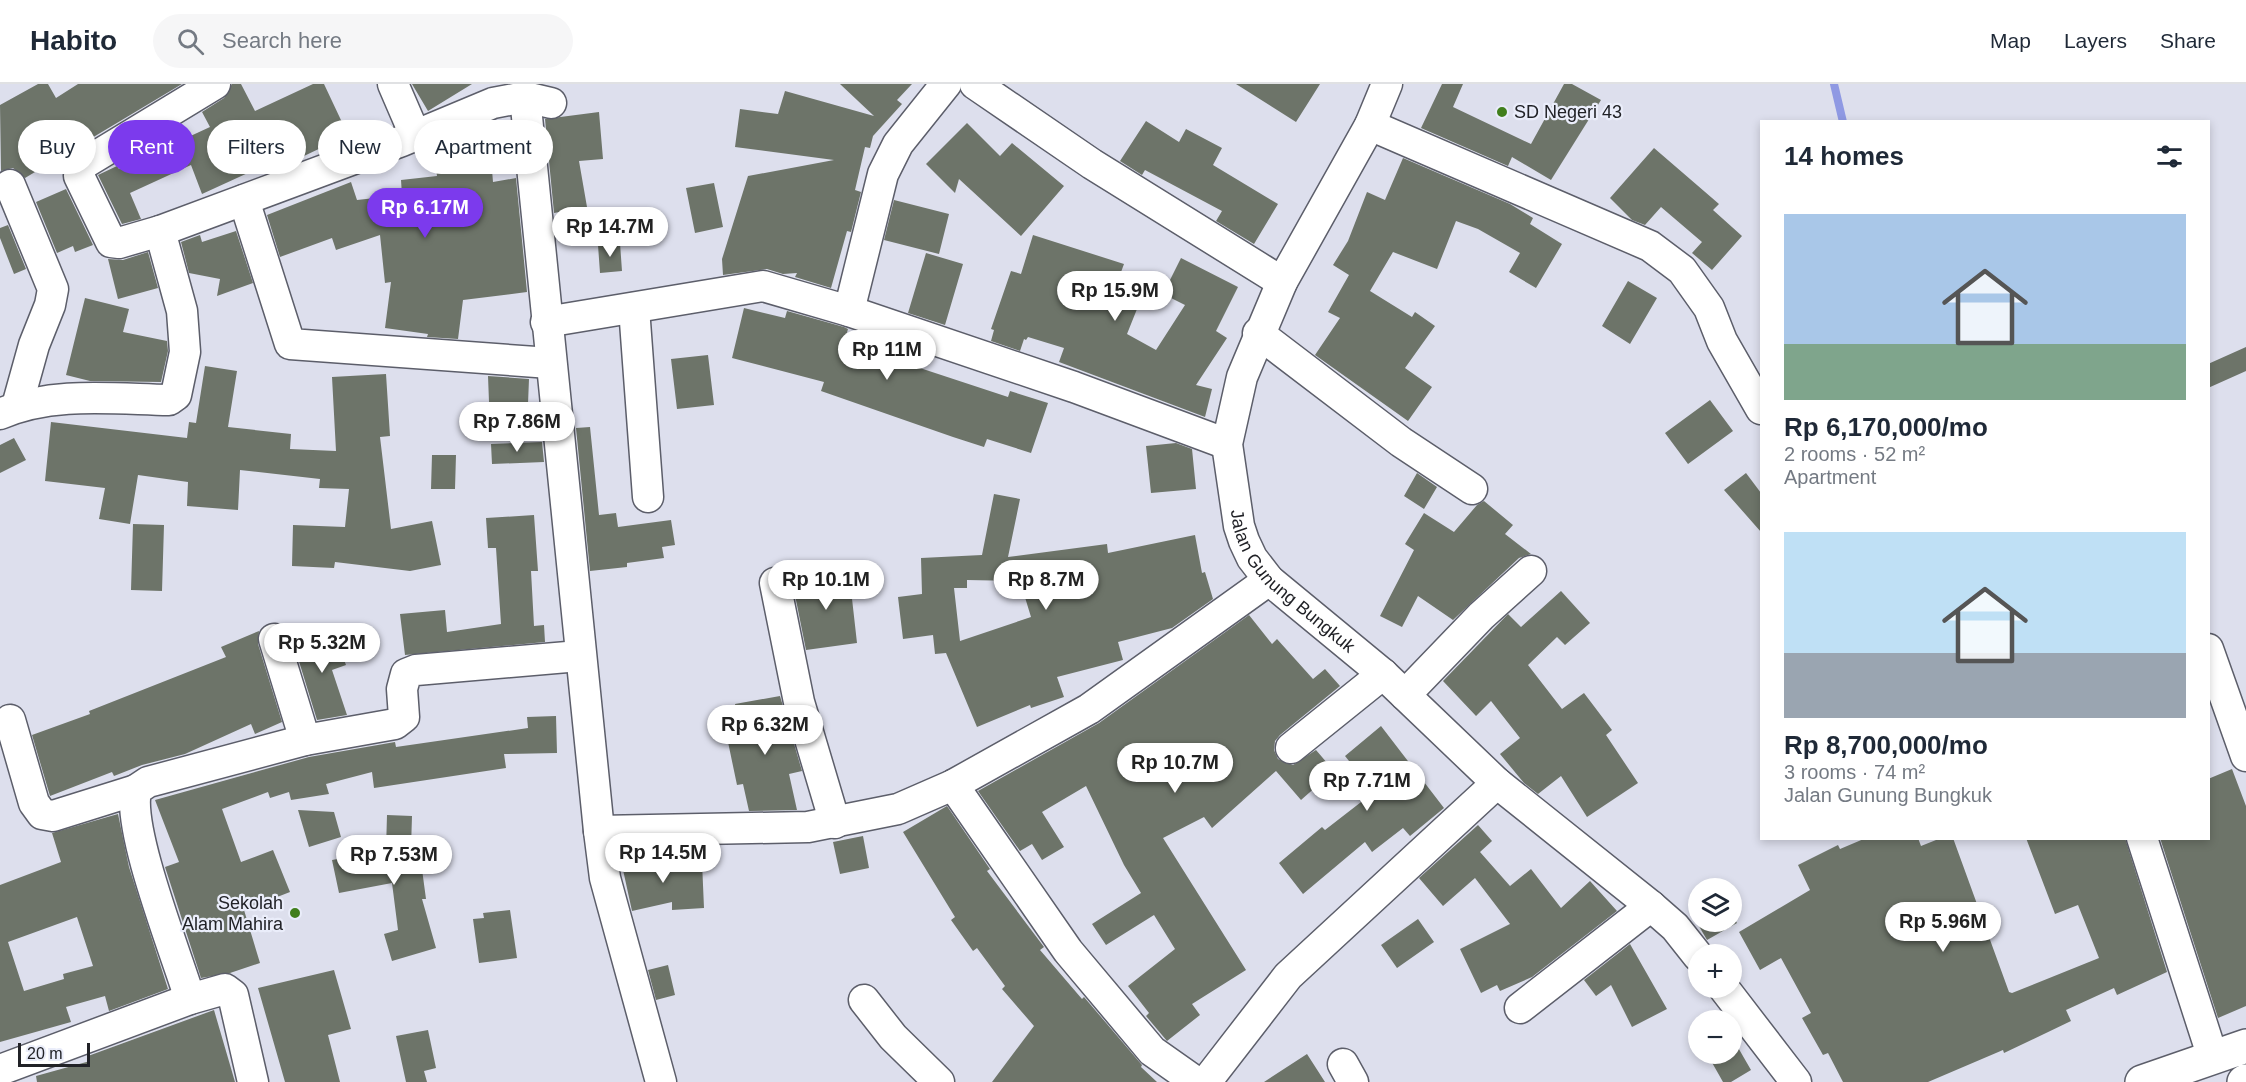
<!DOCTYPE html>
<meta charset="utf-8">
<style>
body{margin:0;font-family:Helvetica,sans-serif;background:#f6f6f7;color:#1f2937;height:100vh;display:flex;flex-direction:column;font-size:22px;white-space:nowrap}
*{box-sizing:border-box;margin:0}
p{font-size:20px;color:#747a83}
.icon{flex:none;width:33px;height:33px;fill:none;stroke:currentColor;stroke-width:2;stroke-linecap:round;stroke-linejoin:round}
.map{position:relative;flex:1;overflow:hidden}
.drawer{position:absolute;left:1760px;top:36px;width:450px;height:720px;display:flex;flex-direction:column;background:#fff;border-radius:0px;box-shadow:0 3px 9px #0003}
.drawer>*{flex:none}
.banner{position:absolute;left:18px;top:36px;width:570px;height:54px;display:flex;gap:12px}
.fabs{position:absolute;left:1688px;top:794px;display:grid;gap:12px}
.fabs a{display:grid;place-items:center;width:54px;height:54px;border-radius:50%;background:#fff;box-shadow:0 3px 9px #0003;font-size:30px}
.scale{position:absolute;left:18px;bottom:15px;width:72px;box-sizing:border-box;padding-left:6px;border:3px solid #212227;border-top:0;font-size:16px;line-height:21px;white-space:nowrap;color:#212227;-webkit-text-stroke:4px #eaedfa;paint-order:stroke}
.price{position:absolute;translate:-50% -51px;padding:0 14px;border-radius:21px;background:#fff;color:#222;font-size:20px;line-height:39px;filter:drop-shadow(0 2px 3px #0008)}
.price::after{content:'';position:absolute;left:50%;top:36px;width:18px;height:14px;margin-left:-9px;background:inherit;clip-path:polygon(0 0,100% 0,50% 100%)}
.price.current{background:#7c3aed;color:#fff}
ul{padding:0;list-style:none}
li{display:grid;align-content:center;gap:12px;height:318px;padding:0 24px}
li span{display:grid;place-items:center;height:186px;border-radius:0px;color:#555}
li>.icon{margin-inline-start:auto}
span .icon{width:108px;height:108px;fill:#fffc;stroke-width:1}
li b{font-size:26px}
h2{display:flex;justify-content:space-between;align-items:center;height:72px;padding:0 24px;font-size:26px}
.chip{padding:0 21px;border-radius:27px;background:#fff;box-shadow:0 3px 9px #0003;font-size:21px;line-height:54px}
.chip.current{background:#7c3aed;color:#fff}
header{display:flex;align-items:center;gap:36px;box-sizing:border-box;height:84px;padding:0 30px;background:#fff;border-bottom:2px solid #e0e1e3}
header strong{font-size:28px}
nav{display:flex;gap:33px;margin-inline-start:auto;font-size:21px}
.search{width:420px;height:54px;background:#f6f6f7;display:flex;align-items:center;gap:15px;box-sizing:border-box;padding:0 21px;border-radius:33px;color:#747a83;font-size:22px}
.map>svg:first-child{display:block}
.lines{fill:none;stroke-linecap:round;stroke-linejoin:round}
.stream{stroke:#8f99e3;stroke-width:8}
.building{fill:#6d7469;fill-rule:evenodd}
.minor-casing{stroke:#5c5e6a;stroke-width:33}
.major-casing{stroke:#5c5e6a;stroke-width:36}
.minor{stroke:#fff;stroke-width:30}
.major{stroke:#fff;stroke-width:33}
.poi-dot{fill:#417f1c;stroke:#eaedfa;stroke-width:2}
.labels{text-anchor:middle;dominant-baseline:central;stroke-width:4.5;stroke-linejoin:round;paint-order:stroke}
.poi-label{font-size:18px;fill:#212227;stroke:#eaedfa;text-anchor:start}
.street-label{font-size:18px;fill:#212227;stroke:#eaedfa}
</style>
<header>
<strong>Habito</strong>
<div class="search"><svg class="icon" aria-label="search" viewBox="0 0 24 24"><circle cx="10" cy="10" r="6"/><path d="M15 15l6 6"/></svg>Search here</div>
<nav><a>Map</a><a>Layers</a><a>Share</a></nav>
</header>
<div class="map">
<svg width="2246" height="998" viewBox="0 0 2246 998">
<rect width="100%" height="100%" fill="#dddfed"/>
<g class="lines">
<path class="stream" d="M1834,0L1843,38"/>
</g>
<path class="building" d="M38,0H48L56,14L78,0H182L25,94L13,84L1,87L0,21Z
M232,0H241L255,27L313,0H324L348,51L304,72L300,64L260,80L261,83L202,110L191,81L130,109L141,135L122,140L98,91L117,82L119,85L210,43L202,28L224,14Z
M412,0H472L428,27Z
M840,0H912L897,16L902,20L873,52L870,64L865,63L855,106L861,108L851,148L847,147L831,204L795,193L797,189L783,190L767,185L723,191L722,175L748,92L834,76L735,63L740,25L778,30L785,7L874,32Z
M1236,0H1320L1296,38Z
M1442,0H1463L1453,23L1531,60L1564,0H1572L1601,16L1551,96L1512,73L1508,82L1421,44Z
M599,28L603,75L579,77L587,123L554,129L545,35Z
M1146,37L1179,58L1186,45L1222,64L1213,81L1278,120L1254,160L1216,137L1222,127L1145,86L1142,91L1120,77Z
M967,39L1000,72L1012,59L1064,102L1021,152L959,95L955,109L926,80Z
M490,62L493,98L516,94L527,208L463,216L458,255L427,253L428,250L385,244L391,198L385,199L380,151L336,166L332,154L280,173L267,131L351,98L357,116L402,111L401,96L437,92L434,70Z
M1654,64L1719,120L1713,126L1742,152L1712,186L1692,169L1702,158L1661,123L1645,141L1632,136L1610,114Z
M1403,74L1510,120L1533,134L1530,140L1562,160L1536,204L1509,188L1520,169L1478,145L1456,137L1437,185L1393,168L1370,207L1412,233L1415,228L1435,242L1405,284L1432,303L1408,337L1315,271L1340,234L1328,228L1349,191L1333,181L1348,157L1367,108L1385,116Z
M714,99L723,143L695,149L686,104Z
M66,105L93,161L75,168L73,162L57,169L36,118Z
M894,116L949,130L939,170L884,156Z
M8,141L26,185L14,190L0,154V144Z
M236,147L253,199L217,212L220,195L189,189L181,158L200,151L202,158Z
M1033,151L1124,180L1117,199L1143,210L1127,250L1156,266L1185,221L1163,210L1181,174L1238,203L1216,247L1227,254L1196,301L1212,305L1205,333L1059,278L1064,264L1028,253L1026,256L1024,255L1020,267L991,257L994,246L991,245L1011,187L1021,190Z
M620,159L622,187L600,189L598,161Z
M148,168L158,204L118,215L108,175L123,176Z
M926,169L963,180L945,241L908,229Z
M1628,197L1657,214L1630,260L1602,242Z
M85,214L129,225L123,248L167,257L168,267L161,298L90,297L66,291Z
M744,224L785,234L787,227L844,243L848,245L844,259L1008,313L1010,307L1048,319L1031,369L987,355L984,363L953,353L821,307L824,298L732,274Z
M2246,263V287L2208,304V280Z
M708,271L714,321L677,325L671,275Z
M205,282L237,287L228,343L291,350L290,365L336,367L332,293L386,290L390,352L380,353L391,445L432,437L441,481L410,487L335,478L334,484L292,482L293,441L345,443L349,405L319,404L320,395L240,386L238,426L187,422L188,398L138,391L130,440L99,435L105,404L45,397L51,338L187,354L189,338L196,339Z
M488,292L529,295L528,320L489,318Z
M1710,316L1733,347L1688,380L1665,349Z
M590,343L599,431L616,429L618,443L671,436L675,461L662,463L664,474L627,479V483L590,487L576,344Z
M14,354L26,376L0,389V361Z
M542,358L544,378L492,380L491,360Z
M1176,359L1192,365L1196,405L1151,409L1146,362Z
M432,371H456L455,405H431Z
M1417,389L1437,403L1424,425L1404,412Z
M1746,389L1761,409V448L1724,406Z
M994,410L1020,415L1008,473L1107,460L1108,469L1195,451L1202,489L1205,488L1213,515L1172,544L1118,558L1123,576L1057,593L1064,613L1031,624L1030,621L977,643L946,569L935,570L933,551L903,555L898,513L922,510L921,474L982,471ZM967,496L1020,497L1031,533L960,557L954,504H967Z
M1484,417L1513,441L1505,450L1531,470L1519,474L1453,536L1418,512L1402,543L1380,532L1414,466L1405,460L1424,429L1454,448L1477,421Z
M534,431L538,487H531L534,542L544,541L545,558L405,571L400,530L445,526L447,548L501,540L496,464H488L486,434Z
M133,440L164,441L162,507L131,506Z
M849,488L857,559L806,566L792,496Z
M1561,507L1590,539L1565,561L1557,553L1528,581L1562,625L1584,609L1612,646L1606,651L1638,699L1587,733L1561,692L1538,710L1524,699L1500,670L1520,654L1491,617L1476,632L1443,597L1508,530L1521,543Z
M1249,531L1272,560L1277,555L1313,595L1325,585L1340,602L1280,651L1275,657L1274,666L1278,675L1293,681L1316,666L1334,687L1301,716L1276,687L1212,744L1204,733L1163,754L1246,886L1192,920L1200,931L1167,957L1146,932L1149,929L1128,902L1175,865L1154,831L1106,861L1092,840L1141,809L1124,781L1086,702L1042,728L1064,763L1042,776L1032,760L1020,767L978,707L1099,639Z
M333,546L346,581L332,586L347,631L317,636L294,561Z
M259,547L258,560L282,638L255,650L251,640L185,670L142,681L114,692L112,688L50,712L32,651L90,630L89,627L226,573L221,563Z
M780,612L802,687L789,690L797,726L749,727L743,700L737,701L728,658L741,655L735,620Z
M556,632L557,669L504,670L506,684L374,704L372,688L326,700L329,710L291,716L289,708L270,714L268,708L222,725L241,778L273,766L290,808L244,826L260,879L230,889L201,894L165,783L179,778L155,716L309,673L395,658L396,663L528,644L527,633Z
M1381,642L1444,724L1410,752L1403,744L1372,768L1365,758L1303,810L1279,779L1322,743L1325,746L1374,708L1345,672Z
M2232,685L2246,722V922L2218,934L2160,754H2208V695Z
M947,722L990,785L987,787L1044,863L1040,866L1082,915L1084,913L1142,981L1141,983L1157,998H992L1034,942L1002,905L1005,902L977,864L973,867L951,836L955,833L903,748Z
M298,726L334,728L341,753L309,763Z
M118,730L129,783L168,905L109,927L105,912L66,923L71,938L0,958V801L61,778L52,749ZM77,833L93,882L63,890L64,895L24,907L8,858Z
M387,731L412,732L411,764L419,763L426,815H422L436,864L392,877L384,850L398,846L392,799L339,809L332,776L386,766Z
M1478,741L1492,757L1480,768L1510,802L1531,785L1561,824L1590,797L1617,827L1532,893L1500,907L1497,901L1481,909L1460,865L1510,840L1475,794L1443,822L1419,794Z
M863,752L869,784L840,790L833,758Z
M1866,754H1918L1921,762L1941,754H1953L2009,908L2012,909L2099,874L2078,821L2055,830L2026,754H2125L2167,888L2117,911L2114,904L2066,926L2071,937L2004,969L2003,966L1928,998H1843L1828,969L1823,971L1802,934L1811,929L1781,874L1760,886L1739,848L1810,806L1798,781L1838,761L1840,765Z
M640,768L644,781L702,778L704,824L672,826V818L632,827L620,772Z
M1698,820V837H1731V829L1737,839L1707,856L1689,825Z
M510,826L517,874L479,879L473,835L484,834L483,829Z
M1418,835L1434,858L1397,884L1381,861Z
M1630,860L1667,925L1632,943L1611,901L1596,912L1584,896Z
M668,881L675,911L656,916L648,886Z
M334,886L351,945L328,951L340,998H285L258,904Z
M214,926L235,998H37L36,992L90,977L88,972Z
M428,946L436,984L424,987L427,998H406L396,952Z
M1736,960L1751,986L1731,998H1723L1710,975L1720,969H1731V963Z
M1307,970L1325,998H1264Z"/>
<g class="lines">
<defs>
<g id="minor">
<path d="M393,0L415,51"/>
<path d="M975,0L1092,80L1282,198"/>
<path id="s1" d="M1387,0L1370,41L1282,198L1242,293L1227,360L1239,442L1244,457L1252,474L1269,496L1383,590L1497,699L1651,822L1675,843L1698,872"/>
<path d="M525,13L599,747L808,743L898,725L953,701L1089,625L1269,496"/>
<path d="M1370,41L1650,162L1682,186L1709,224L1722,257L1761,325"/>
<path d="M10,101L53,205L50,221L34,261L17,322"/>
<path d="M244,116L290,260L550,279"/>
<path d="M160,147L119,159L111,158L79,92L80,82L215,0"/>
<path d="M634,224L648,413"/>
<path d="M849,227L883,90L898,60L946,0"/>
<path d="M546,238L763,202L849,227L1074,303L1227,360"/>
<path d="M1258,249L1401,358L1472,405"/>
<path d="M0,330C52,307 114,315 169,316L176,311L185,268L182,227L160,147L402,57L493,19L525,13L551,19"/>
<path d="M775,499L799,618L835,739"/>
<path d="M274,555L305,656"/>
<path d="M2208,565L2246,672"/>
<path d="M1405,611L1481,532L1531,487"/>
<path d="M10,636L34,719L42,730L53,732L136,706"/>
<path d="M1291,664L1383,590"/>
<path d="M953,701L1068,867L1152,967L1196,998"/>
<path d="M599,747L605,794L661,998"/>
<path d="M2142,754L2213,974"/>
<path d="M1723,903L1796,998"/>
<path d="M190,915C176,869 127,747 136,706L148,698L305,656L395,640L404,633L402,605L406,590L416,586L579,572"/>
<path d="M864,916L893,953L939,998"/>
<path d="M1520,924L1651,822"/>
<path d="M1343,980L1353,998"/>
<path d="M0,986L190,915L225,905L233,911L253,998"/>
<path d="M1206,998L1288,892L1497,699"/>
</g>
<path id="major" d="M2142,998L2246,962
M2244,998L2246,997"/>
</defs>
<use href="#minor" class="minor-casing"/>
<use href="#major" class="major-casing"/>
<use href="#minor" class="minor"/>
<use href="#major" class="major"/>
</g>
<g class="poi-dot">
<circle cx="1502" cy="28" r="6"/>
<circle cx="295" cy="829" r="6"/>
</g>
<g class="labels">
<g class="poi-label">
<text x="1514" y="28">SD Negeri 43</text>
<text x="283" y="819" text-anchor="end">Sekolah<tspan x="283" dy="21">Alam Mahira</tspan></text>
</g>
<g class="street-label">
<text stroke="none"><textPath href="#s1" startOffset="556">Jalan Gunung Bungkuk</textPath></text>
</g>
</g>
</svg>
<div class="fabs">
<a><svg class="icon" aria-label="layers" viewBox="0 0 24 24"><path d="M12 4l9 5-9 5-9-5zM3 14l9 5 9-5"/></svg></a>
<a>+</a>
<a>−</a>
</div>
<div class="scale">20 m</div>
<b class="price current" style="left:425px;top:155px">Rp 6.17M</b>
<b class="price" style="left:610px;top:174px">Rp 14.7M</b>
<b class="price" style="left:1115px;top:238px">Rp 15.9M</b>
<b class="price" style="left:887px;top:297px">Rp 11M</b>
<b class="price" style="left:517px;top:369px">Rp 7.86M</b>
<b class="price" style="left:826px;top:527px">Rp 10.1M</b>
<b class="price" style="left:1046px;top:527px">Rp 8.7M</b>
<b class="price" style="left:322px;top:590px">Rp 5.32M</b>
<b class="price" style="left:765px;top:672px">Rp 6.32M</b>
<b class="price" style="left:1175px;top:710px">Rp 10.7M</b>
<b class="price" style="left:1367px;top:728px">Rp 7.71M</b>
<b class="price" style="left:663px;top:800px">Rp 14.5M</b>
<b class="price" style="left:394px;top:802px">Rp 7.53M</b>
<b class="price" style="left:1943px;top:869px">Rp 5.96M</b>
<div class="banner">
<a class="chip">Buy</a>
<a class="chip current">Rent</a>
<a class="chip">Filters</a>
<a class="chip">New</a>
<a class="chip">Apartment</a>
</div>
<section class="drawer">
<h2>14 homes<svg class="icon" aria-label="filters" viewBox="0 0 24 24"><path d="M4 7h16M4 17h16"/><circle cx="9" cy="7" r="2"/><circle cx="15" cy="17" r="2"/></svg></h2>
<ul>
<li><span style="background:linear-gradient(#a9c7e8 70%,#7fa58c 0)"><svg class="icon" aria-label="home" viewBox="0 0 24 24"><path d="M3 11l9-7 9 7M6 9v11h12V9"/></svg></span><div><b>Rp 6,170,000/mo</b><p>2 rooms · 52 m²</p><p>Apartment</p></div></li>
<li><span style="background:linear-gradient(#bfe0f5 65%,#9aa5b1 0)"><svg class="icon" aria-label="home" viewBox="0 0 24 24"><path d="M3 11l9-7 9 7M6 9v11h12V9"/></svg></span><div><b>Rp 8,700,000/mo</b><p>3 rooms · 74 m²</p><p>Jalan Gunung Bungkuk</p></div></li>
</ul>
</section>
</div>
